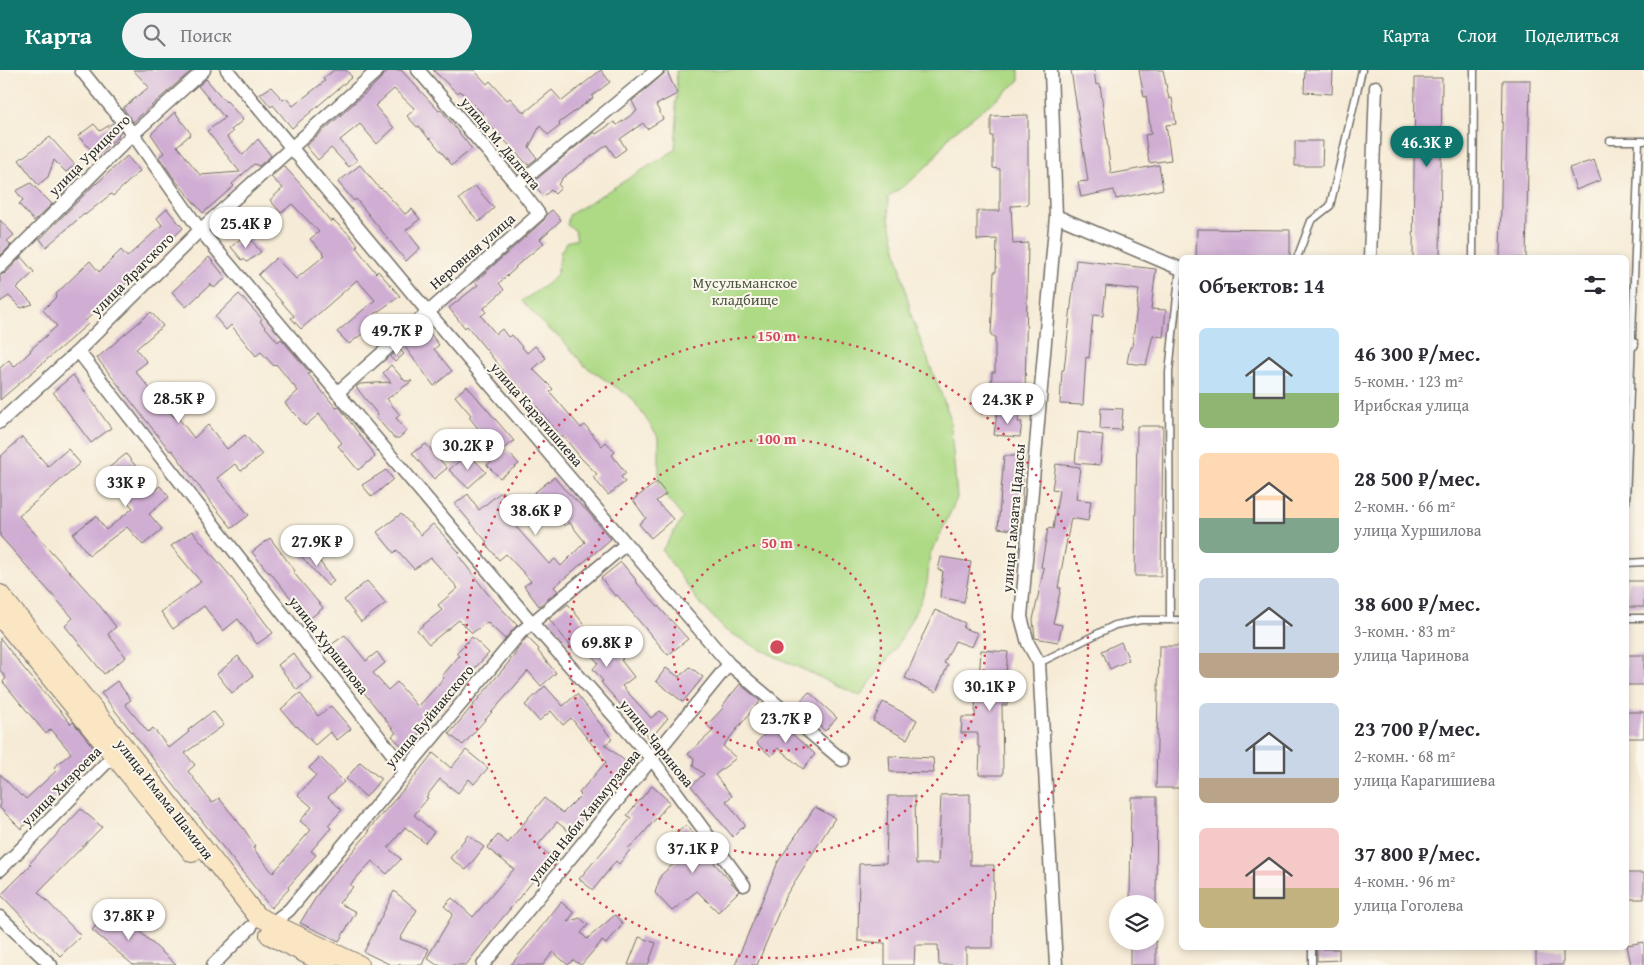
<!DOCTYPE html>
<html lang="ru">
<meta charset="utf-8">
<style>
body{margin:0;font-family:"Gentium Book Plus",serif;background:#f2f2f3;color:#2b2b33;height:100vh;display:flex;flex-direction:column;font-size:19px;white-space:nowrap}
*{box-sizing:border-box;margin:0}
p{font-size:16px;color:#7c7c81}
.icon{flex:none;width:28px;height:28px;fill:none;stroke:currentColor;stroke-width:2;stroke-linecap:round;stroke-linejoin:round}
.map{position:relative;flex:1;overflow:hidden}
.panel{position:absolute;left:1179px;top:185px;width:450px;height:695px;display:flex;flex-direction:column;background:#fff;border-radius:8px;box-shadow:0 2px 8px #0003}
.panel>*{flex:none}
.fabs{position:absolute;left:1109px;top:825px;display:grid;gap:10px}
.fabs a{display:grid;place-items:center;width:55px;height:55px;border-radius:50%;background:#fff;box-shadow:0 2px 8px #0003;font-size:25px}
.price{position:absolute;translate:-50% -42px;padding:0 11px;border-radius:18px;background:#fff;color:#222;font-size:16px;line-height:32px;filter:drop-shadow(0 1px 2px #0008)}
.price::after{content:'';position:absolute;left:50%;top:30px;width:15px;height:11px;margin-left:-8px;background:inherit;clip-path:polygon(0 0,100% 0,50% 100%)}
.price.on{background:#0f766e;color:#fff}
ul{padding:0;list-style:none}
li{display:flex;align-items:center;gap:15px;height:125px;padding:0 20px}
li span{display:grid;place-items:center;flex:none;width:140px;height:100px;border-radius:8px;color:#555}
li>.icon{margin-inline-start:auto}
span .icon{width:60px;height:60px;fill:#fffc;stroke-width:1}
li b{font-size:21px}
h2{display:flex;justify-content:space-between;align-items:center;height:60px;padding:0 20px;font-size:21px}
header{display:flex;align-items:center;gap:30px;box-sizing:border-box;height:70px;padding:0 25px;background:#0f766e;color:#fff}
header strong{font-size:24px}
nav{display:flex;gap:28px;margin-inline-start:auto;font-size:18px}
.search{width:350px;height:45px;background:#f2f2f3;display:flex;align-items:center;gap:12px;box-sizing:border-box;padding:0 18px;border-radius:28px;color:#7c7c81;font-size:19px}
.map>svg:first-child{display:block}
.green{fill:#aeda86;stroke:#6c8258}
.building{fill:#d0aed4}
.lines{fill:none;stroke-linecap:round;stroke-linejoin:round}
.service-casing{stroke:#726e67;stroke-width:9}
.minor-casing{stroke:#726e67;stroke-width:15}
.secondary-casing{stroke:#726e67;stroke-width:20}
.service{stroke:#fff;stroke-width:6}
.minor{stroke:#fff;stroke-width:12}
.secondary{stroke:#fbe6c4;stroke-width:18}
.ring{fill:none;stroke:#d1495b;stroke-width:2.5;stroke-dasharray:2.5 5}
.labels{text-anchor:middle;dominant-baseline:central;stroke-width:4;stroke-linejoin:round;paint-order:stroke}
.street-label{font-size:15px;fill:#2b2b2b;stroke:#fbf7ec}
.park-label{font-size:15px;fill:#4c5742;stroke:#fbf7ec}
.centre{fill:#d1495b;stroke:#fbf7ec;stroke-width:2.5}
.ring-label{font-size:15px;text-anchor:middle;font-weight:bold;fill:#d1495b;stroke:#fbf7ec;stroke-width:4;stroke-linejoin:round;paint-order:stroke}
</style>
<header>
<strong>Карта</strong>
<div class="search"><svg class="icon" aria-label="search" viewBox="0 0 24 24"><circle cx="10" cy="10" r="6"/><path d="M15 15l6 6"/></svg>Поиск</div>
<nav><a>Карта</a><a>Слои</a><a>Поделиться</a></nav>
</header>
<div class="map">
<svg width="1644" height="895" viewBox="0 0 1644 895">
<rect width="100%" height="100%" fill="#fbf7ec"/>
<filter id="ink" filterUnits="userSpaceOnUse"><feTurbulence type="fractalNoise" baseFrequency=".02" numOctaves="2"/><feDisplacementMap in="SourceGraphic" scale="10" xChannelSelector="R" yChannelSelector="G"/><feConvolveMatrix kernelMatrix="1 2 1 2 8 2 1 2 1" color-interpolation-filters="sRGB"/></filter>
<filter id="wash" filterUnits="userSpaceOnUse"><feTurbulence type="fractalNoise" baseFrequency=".0096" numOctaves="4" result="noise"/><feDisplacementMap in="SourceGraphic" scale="20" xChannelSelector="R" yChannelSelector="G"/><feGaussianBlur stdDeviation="1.12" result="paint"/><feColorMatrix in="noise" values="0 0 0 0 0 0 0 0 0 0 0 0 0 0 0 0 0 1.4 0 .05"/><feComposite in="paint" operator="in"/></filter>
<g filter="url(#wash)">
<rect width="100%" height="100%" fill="#f6ebd6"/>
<path class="green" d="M677,0H1019V11L950,65L932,91L912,110L888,127L889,148L912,248L950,347L957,428L940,465L930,484L927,514L920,533L896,578L860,626L759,579L725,560L697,530L662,480L683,448L659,418V368L632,328L585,296L560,267L549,260L522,231L547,214L557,204L561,181L567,172L577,169L575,160L567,155L569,145L675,80L677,48L675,33L677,24L676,1Z"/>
<g id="blocks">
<path class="building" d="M133,0H192L133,52L123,38L149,17Z
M334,0H346L352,7L292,58L273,35L271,37L260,24L271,17L283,30L286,28L293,36L325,11L323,9Z
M389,0H401L439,41L441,40L472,79L452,95L430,68L429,69L419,56L417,57L407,46L415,39L394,19L375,36L394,58L377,74L360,54L340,70L357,90L349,97L331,78L318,90L306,76L370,19Z
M433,0H474L487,14L490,11L507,30L510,28L524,43L552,20L562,31L601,0L610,12L592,26L593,28L559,53L560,56L548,65L540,56L529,77L537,88L528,95L481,46L483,44L460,21L457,23Z
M1071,0H1094L1096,15L1100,14L1111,104L1159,95L1163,119L1116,129L1114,120L1081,127L1078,112L1088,111Z
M1139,0H1163L1169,29L1172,28L1176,54L1166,55L1171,90L1149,93L1145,65L1151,64L1146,26L1144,27Z
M1305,0H1333L1332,24L1304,22Z
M667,1L677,24L656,35L663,49L647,59L643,53L620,69L626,79L615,87L607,75L561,109L562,110L558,114L561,118L555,124L551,120L544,126L532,113L594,62L596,64L614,52L617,55L637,41L632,31Z
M1415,8H1442L1440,188H1413Z
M206,9L226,32L227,31L243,50L231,60L233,62L227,67L243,85L258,69L271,86L259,96L254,94L232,114L234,116L203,143L176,111L159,87L164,83L151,64L175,42L191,64L177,76L200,105L240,102L207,61L225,48L198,16Z
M1503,10H1530L1526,188H1500Z
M1028,45V135L1011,136L1013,174L1028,173L1025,324H991L992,302H995V266H991L994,202H996L997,169L977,170V141H1000V99L993,98V66H991V46Z
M113,53L121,62L118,64L119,66L96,85L78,66L94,54L100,61Z
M50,67L75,95L66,102L54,90L48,107L38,115L19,90Z
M1295,71H1323L1322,96H1295Z
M127,86L140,101L113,126L111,124L85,145L84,144L46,177L40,169L96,113V114Z
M1594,90L1601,110L1576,120L1569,98Z
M360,95L380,119L381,118L405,144L412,139L420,149L406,160L420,178L406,191L356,129L354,131L338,112Z
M284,96L303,117L331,152L333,150L349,164L358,175L356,177L376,203L378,201L400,226L373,245L379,251L349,274L337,262L375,230L357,210L301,259L291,248L294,246L258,205L276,188L296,209L325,185L310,169L319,162L292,134L281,143L270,130L283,118L271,107Z
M31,113L52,134L34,151L19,134L23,130L16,121Z
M475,116L494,138L479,152L459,129Z
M167,139L183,158L142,199L85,251L88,254L0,330V298L9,290L14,297L31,281L30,280L57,256L43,240L57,226L56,224L90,191L99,202L121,180L127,187L162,155L157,148Z
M552,140L561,150L540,169L544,173L515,197L516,198L499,213L504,220L484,238L486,242L481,246L496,264L502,259L508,267L512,265L527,283L535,276L546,288L533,299L553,319L550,322L581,358L585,355L602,376L606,372L615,382L612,385L626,403L621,407L625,412L608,425L593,407L597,404L581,388L563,366L561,367L533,332L516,313L514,314L467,256L465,258L449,238L478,215L475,212L544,150L547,144Z
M0,150L14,165L7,171L11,175L0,186Z
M1197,159L1290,160V188H1196Z
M246,164L261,182L247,192L244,189L242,190L231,177Z
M21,187L34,202L17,218L33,234L21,238L9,226L0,232V205L6,203Z
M209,187L226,208L214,218L211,214L186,237L172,222Z
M1076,190L1156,199L1151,239L1166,240L1163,267L1153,265L1146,295L1127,293L1130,277H1132L1139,220L1106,216L1103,246L1093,245L1089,288L1086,287L1083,335L1060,334L1062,300H1064Z
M239,224L262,249L260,251L278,272L281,269L283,271L310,303L308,304L336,338L339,337L372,381L375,387L358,400L338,376L342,373L319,344L305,356L294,342L293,343L285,333L298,321L276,294L274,296L261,282L256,286L231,255L226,260L215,247Z
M151,242L163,256L136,279L147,292L135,301L174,347L176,345L194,368L208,355L227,379L245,365L262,385L241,401L235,394L217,408L249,445L232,458L209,430L172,380L170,381L97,288Z
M427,259L439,275L434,279L452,301L434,316L405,277Z
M399,279L404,284L395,292L390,287Z
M391,295L405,311H412L387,329L400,345L396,348L407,361L399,368H394L376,347L378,345L356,317L360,314L391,312L383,303Z
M73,305L111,358L91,373L53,322Z
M467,316L514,371L499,382L480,361L469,347L471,345L455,326Z
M1101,338L1123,339L1121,360L1100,359Z
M997,342L1019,344L1018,352H1022L1020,367L994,365Z
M1137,356H1163L1161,506H1135Z
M1078,362L1103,365L1100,395L1075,393Z
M22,367L48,396L68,379L80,393L19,446L97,532L116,557L108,564L126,587L104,604L65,556L73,548L0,466V387Z
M426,374L447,398L434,409L412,383Z
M507,381L519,394L500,408L487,395Z
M468,383L486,402L468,418L449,400Z
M126,384L138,399L137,401L155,420L160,416L169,427L149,444L162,459L143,475L127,457L89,485L73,464L96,446L106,460L133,438L115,418L114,420L101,404Z
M1004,386H1024L1022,426H1023L1020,461L998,458Z
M1056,394L1080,397L1076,429L1091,431L1088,451L1071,448L1058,518H1061L1053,553L1062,555L1058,572L1035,568L1033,550L1044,498L1041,497L1048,458L1053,459L1059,420L1052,419Z
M386,400L393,409L372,427L362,415Z
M554,407L562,417L587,441L611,469L554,517L558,521L539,536L524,516L531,511L506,484L499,490L485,473L487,472L455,434L468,424L479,440L502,421L511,432L501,440L549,494L555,489L561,496L585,472L569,452L565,456L543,433L538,437L529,427Z
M657,412L666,424L656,431L673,449L651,468L639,454L646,448L633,430Z
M401,444L421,465L433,454L460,483L458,485L487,523L517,555L505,569L487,552L472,563L459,550L429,574L417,560L442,540L438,535L458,518L431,488L414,499L397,480L394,483L377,462Z
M192,461L227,502L273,563L257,574L238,549L223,561L204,536L173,559L161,542L201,512L171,476Z
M270,468L295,501L293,502L323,538L308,550L270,502L269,503L252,482Z
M310,478L334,511L328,516L301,486Z
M941,487L971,492L964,532L940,527L943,501L938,500Z
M621,492L636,510L635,511L688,569L668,585L617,525L615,526L601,508Z
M367,511L386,533L361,552L344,530Z
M1628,511H1644V537H1627Z
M568,534L599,573L604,569L623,589L621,590L634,607L622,616L651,648L660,641L668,648L650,669L601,612L603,611L593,599L598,593L581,571L572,578L549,549Z
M935,540L965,553L963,558L978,563L972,577L955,571L944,593L948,595L936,622L905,608L922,569H921Z
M345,565L366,591L377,582L385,593L373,603L388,620L397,612L418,637L444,608L442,606L459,586L456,583L472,567L489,583L474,599L473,598L437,641L438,642L418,662L420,663L405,680L392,666L396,663L328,577Z
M527,567L539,579L538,581L556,603L541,616L528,601L463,675L449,664L514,586L517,580Z
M0,568L21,595L71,654L73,652L97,682L61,715L64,719L52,730L49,728L21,759L0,738V704L21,726L22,725L26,729L57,700L54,697L71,683L51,659L46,664L3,612L6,608L0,600Z
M1121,572L1129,590L1110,599L1102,581Z
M1159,576H1181V718H1156Z
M981,580L1008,582L1005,613H1008L1007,635H1002L1003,705H979L980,677H978V663H961L962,647H975L976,611H979Z
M293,583L312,608L297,620L278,595Z
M1626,585H1644V615H1626Z
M238,586L253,606L232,623L217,604Z
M690,597L703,607L683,632L656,611L666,598L679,607Z
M117,611L131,630L125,634L148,662L153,658L169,678L189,662L188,660L213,641L224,655L185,683L195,695L188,701L212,733L219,728L244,759L255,776L253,778L273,803L311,760L300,751L312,737L298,725L316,705L309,698L320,687L344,712L328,727L342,740L328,755L331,758L311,781L316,785L288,817L289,819L271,838L101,623Z
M740,614L760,631L723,676L736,688L715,705L732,726L726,731L745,755L733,767L691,716L704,704L693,696L694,688L688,684L713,661L707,655L724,637L722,636Z
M545,616L563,636L577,624L612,669L605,675L630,695L572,764L557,752L538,775L552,788L490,863H491L466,895H437L427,888L453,844L444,836L452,828L473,847L514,799L487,778L498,765L508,773L544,728L563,743L581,725L579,723L606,692L571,648L563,655L551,641L539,651L525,635Z
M809,622L837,648L825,661L797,635Z
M300,623L318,646L331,636L351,659L337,670L330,662L315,675L297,656L296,657L281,639Z
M883,632L917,650L907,669L873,651Z
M1626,642H1644V668H1626Z
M780,648L795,662L792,664L815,684L803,699L778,678L771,686L756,673Z
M466,680L488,698L474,714L469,709L458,723L440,709L426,727L428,728L414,745L434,762L425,773L405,757L388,778L401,789L387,804L372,791L350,815L353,817L339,833L356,842L339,871L300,853L323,816L370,761L368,760L411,711L433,683L451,698Z
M889,686L933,688L934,703L890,702Z
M360,692L381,709L366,727L346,709Z
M652,716L670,732L637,771L628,778L630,780L619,794L616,791L593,820L579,809L631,748L627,745Z
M970,724V795H994L993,878H966V895H939L938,875H915L914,895H885V873L858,871L859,794L886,793L888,726H915L916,794H938L941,725Z
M1131,727H1157L1156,834H1130Z
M815,737L835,748L785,827L757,895H735L778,792Z
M81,739L102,757L38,822L81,866L60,886L1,825L31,795L29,794Z
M686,755L712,786L716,791L714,793L739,821L718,842L697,821L672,841L655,823L661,805L677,791L663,775Z
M468,765L484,777L466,800L450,788Z
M1626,803H1644V829H1626Z
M394,821L417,840L400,869L429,879L422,895H391L364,882Z
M561,832L574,843L567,852L580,848L588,855L581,863L587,869L615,845L623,854L606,874L602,871L581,895L573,890L568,895L553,882L543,895H511Z
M113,837L176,895H133L92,860Z
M639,867L656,873L648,895H628Z
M1130,871H1156V895H1130Z
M1644,872V895H1631L1627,875Z
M1317,879H1339V890L1317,891Z
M1536,880H1563V895H1536Z"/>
</g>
</g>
<g filter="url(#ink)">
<use href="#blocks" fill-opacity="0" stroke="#726e67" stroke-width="1"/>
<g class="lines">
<defs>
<path id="service" d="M1610,71H1644
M1297,188L1311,151L1330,136L1362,0
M1473,188L1474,0
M1626,432L1639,71
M1626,493L1644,492
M1626,548H1644
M1170,550L1169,302L1180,198
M1039,593L1115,555L1141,550H1181
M1312,878V895"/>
<path id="minor" d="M81,0L133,64L200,160L532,553L652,689L744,815
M227,0L428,242L729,594L842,690
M1051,0L1056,146L1021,547L1028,573L1039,593L1056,895
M517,115L657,0
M1056,146L1181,199
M1370,188L1376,17
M0,197L133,64L204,0
M1626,274H1632
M78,281L405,700
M337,323L539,144L517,115L418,0
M0,352L78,281L200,160L378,0
M0,800L118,681
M0,847L51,895
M271,854L289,840L520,563L626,474
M213,895L251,857
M483,895L729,594"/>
<path id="secondary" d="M0,524L123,675L257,846L360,895
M0,547L97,665L192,783
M269,865L327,895"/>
</defs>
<use href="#service" class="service-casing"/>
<use href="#minor" class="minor-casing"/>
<use href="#secondary" class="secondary-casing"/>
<use href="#service" class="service"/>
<use href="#minor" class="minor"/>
<use href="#secondary" class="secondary"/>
</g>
</g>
<g class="ring">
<circle cx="777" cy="577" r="104"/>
<circle cx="777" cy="577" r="208"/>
<circle cx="777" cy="577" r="311"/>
</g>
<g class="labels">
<g class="street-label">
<text transform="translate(501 73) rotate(50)">улица М. Далгата</text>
<text transform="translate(89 85) rotate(-45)">улица Урицкого</text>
<text transform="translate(472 181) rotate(-41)">Неровная улица</text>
<text transform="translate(132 204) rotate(-45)">улица Ярагского</text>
<text transform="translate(537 344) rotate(49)">улица Карагишиева</text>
<text transform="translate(1013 448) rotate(-85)">улица Гамзата Цадасы</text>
<text transform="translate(329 575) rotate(52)">улица Хуршилова</text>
<text transform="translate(429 646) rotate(-50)">улица Буйнакского</text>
<text transform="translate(657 673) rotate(51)">улица Чаринова</text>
<text transform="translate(61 716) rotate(-45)">улица Хизроева</text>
<text transform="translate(165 729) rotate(52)">улица Имама Шамиля</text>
<text transform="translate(584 746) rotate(-51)">улица Наби Ханмурзаева</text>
</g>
<g class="park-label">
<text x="745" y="212">Мусульманское<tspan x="745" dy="17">кладбище</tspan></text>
</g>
</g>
<circle cx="777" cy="577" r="8" class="centre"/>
<g class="ring-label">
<text x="777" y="271">150 m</text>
<text x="777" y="374">100 m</text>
<text x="777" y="478">50 m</text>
</g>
</svg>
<div class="fabs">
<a><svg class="icon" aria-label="layers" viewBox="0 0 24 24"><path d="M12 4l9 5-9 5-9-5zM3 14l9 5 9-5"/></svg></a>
</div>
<b class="price on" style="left:1427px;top:98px">46.3K ₽</b>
<b class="price" style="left:246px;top:179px">25.4K ₽</b>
<b class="price" style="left:397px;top:286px">49.7K ₽</b>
<b class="price" style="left:179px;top:354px">28.5K ₽</b>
<b class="price" style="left:1008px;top:355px">24.3K ₽</b>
<b class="price" style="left:468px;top:401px">30.2K ₽</b>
<b class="price" style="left:126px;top:438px">33K ₽</b>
<b class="price" style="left:536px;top:466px">38.6K ₽</b>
<b class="price" style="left:317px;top:497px">27.9K ₽</b>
<b class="price" style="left:607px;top:598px">69.8K ₽</b>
<b class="price" style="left:990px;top:642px">30.1K ₽</b>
<b class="price" style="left:786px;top:674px">23.7K ₽</b>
<b class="price" style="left:693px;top:804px">37.1K ₽</b>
<b class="price" style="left:129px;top:871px">37.8K ₽</b>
<section class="panel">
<h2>Объектов: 14<svg class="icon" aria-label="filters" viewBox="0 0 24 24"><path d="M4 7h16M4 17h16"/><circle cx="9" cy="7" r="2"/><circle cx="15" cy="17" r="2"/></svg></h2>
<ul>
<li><span style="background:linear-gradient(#bfe0f5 65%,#8fb573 0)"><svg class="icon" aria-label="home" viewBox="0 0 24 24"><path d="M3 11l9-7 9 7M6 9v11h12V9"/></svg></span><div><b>46 300 ₽/мес.</b><p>5-комн. · 123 m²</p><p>Ирибская улица</p></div></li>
<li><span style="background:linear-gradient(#ffd9b3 65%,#7fa58c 0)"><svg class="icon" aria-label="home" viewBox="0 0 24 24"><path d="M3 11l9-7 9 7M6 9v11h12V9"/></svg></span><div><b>28 500 ₽/мес.</b><p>2-комн. · 66 m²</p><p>улица Хуршилова</p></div></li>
<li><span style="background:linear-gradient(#c9d6e8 75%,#b9a48a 0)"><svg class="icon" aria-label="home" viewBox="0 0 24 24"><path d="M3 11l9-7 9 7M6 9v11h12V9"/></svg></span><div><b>38 600 ₽/мес.</b><p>3-комн. · 83 m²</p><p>улица Чаринова</p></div></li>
<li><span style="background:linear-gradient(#c9d6e8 75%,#b9a48a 0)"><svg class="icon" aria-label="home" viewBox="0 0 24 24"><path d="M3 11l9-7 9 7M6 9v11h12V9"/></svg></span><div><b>23 700 ₽/мес.</b><p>2-комн. · 68 m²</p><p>улица Карагишиева</p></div></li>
<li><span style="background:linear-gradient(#f6c9c9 60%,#c2b280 0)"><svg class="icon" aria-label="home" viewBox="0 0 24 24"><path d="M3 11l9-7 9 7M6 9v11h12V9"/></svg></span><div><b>37 800 ₽/мес.</b><p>4-комн. · 96 m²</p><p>улица Гоголева</p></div></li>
</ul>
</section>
</div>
